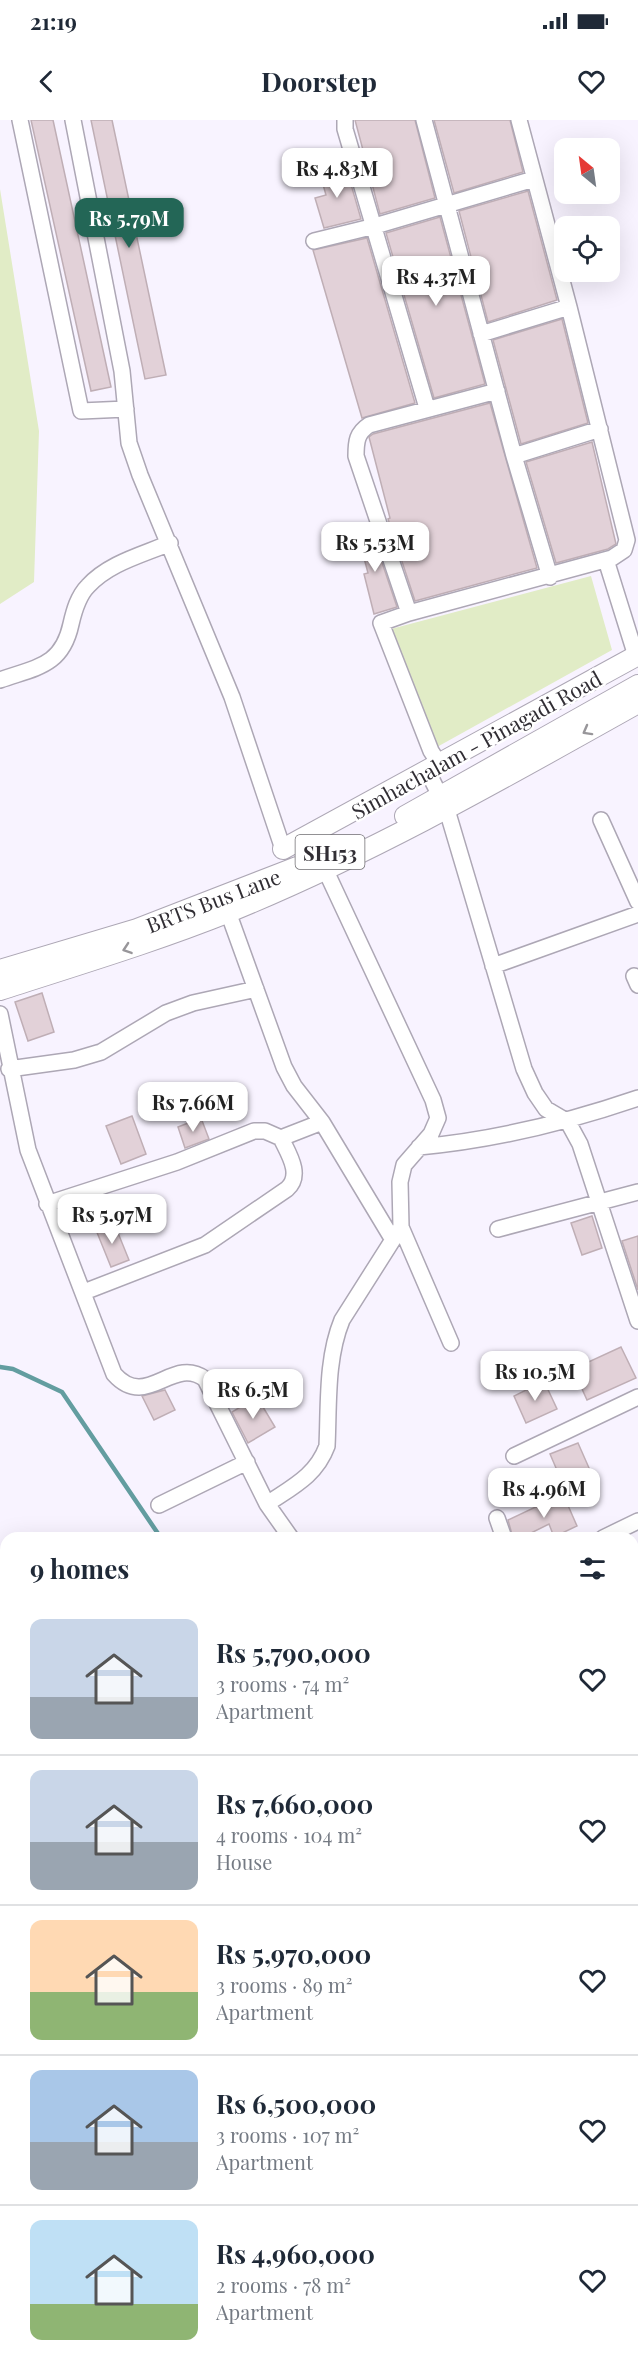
<!DOCTYPE html>
<meta charset="utf-8">
<style>
body{margin:0;font-family:"Playfair Display",serif;background:#f2f2f3;color:#1f2937;height:100vh;display:flex;flex-direction:column;font-size:22px;white-space:nowrap}
*{box-sizing:border-box;margin:0}
p{font-size:20px;color:#747a83}
.icon{flex:none;width:33px;height:33px;fill:none;stroke:currentColor;stroke-width:2;stroke-linecap:round;stroke-linejoin:round}
.map{position:relative;flex:1;overflow:hidden}
.sheet{position:absolute;left:0px;top:1412px;width:639px;height:836px;display:flex;flex-direction:column;background:#fff;border-radius:18px 18px 0 0;box-shadow:0 6px 24px #0002}
.sheet>*{flex:none}
.needle{width:39px;rotate:331deg}
.buttons{position:absolute;left:554px;top:18px;display:grid;gap:12px}
.buttons a{display:grid;place-items:center;width:66px;height:66px;border-radius:12px;background:#fff;box-shadow:0 6px 24px #0002;font-size:30px}
.price{position:absolute;translate:-50% -51px;padding:0 14px;border-radius:12px;background:#fff;color:#222;font-size:20px;line-height:39px;filter:drop-shadow(0 2px 3px #0008)}
.price::after{content:'';position:absolute;left:50%;top:36px;width:18px;height:14px;margin-left:-9px;background:inherit;clip-path:polygon(0 0,100% 0,50% 100%)}
.price.selected{background:#236656;color:#fff}
ul{padding:0;list-style:none}
li{display:flex;align-items:center;gap:18px;height:150px;padding:0 30px}
li+li{border-top:2px solid #e0e1e3}
li span{display:grid;place-items:center;flex:none;width:168px;height:120px;border-radius:12px;color:#555}
li>.icon{margin-inline-start:auto}
span .icon{width:72px;height:72px;fill:#fffc;stroke-width:1}
li b{font-size:26px}
h2{display:flex;justify-content:space-between;align-items:center;height:72px;padding:0 30px;font-size:26px}
.status{display:flex;justify-content:space-between;align-items:center;height:42px;padding:0 30px;background:#fff;direction:ltr}
.status svg{height:16px;fill:currentColor}
header{display:flex;justify-content:space-between;align-items:center;height:78px;padding:0 30px;background:#fff;font-size:27px;font-weight:700}
.map>svg:first-child{display:block}
.green{fill:#e1ecc6}
.lines{fill:none;stroke-linecap:round;stroke-linejoin:round}
.stream{stroke:#639da0;stroke-width:4.5}
.building{fill:#e2d1d8;stroke:#bfaeb5;stroke-width:1.5}
.minor-casing{stroke:#ada7b5;stroke-width:18}
.major-casing{stroke:#ada7b5;stroke-width:22}
.minor{stroke:#fff;stroke-width:15}
.major{stroke:#fff;stroke-width:20}
.oneway{stroke:#98969a}
.labels{text-anchor:middle;dominant-baseline:central;stroke-width:5;stroke-linejoin:round;paint-order:stroke}
.shield{fill:#fff;stroke:#6f6d71;stroke-width:1.5}
.shield-label{font-size:20px;font-weight:bold;fill:#312e34}
.street-label{font-size:21px;fill:#312e34;stroke:#fff}
</style>
<div class="status"><b>21:19</b><svg viewBox="0 0 49 12"><path d="M0 12V9h3v3zM5 12V6h3v6zM10 12V3h3v9zM15 12V0h3v12zM26 1h20v11H26zM47 4h2v5h-2z"/></svg></div>
<header><svg class="icon" aria-label="back" viewBox="0 0 24 24"><path d="M15 5l-7 7 7 7"/></svg>Doorstep<svg class="icon" aria-label="heart" viewBox="0 0 24 24"><path d="M12 20l-8-8c-3-5 5-10 8-4 3-6 11-1 8 4z"/></svg></header>
<div class="map">
<svg width="638" height="2246" viewBox="0 0 638 2246">
<rect width="100%" height="100%" fill="#f8f3ff"/>
<path class="green" d="M0,69L39,311L34,462L0,484Z
M591,456L612,530L437,627L391,509Z"/>
<g class="lines">
<path class="stream" d="M0,1247L13,1249L62,1272L161,1418
M0,1876L6,1879
M140,2246L141,2241"/>
</g>
<path class="building" d="M31,0H53L111,267L91,271Z
M91,0H112L166,255L145,259Z
M355,0H415L435,78L380,94Z
M434,0H510L523,52L454,73Z
M346,47L361,99L324,108L315,78L326,75L320,54Z
M528,71L557,180L488,202L459,91Z
M440,97L485,264L434,278L386,113Z
M367,118L415,283L362,298L313,130Z
M562,199L588,303L521,324L493,220Z
M490,283L537,448L415,481L388,399L390,398L369,317L373,314Z
M592,322L616,424L608,429L556,443L526,342Z
M369,404L397,487L374,494L364,454L368,453L356,408Z
M42,873L54,912L28,921L15,882Z
M132,996L146,1034L121,1044L106,1006Z
M201,998L209,1019L185,1028L178,1007Z
M592,1096L602,1128L582,1135L571,1103Z
M114,1103L129,1140L111,1147L96,1110Z
M638,1116V1170L622,1121Z
M621,1227L636,1258L587,1280L573,1249Z
M544,1261L557,1289L526,1303L514,1276Z
M165,1270L175,1290L154,1300L142,1276Z
M257,1277L275,1307L248,1323L232,1292Z
M578,1323L593,1357L565,1369L550,1334Z
M563,1374L577,1406L554,1417L549,1404L521,1418H513L508,1400Z"/>
<g class="lines">
<defs>
<path id="minor" d="M20,0L81,291L126,289
M73,0L122,251L129,323L140,355L232,577L283,729
M345,0V9L427,288
M424,0L514,336L550,457
M314,121L375,106L534,59
M481,214L569,187
M514,336L600,309
M606,440L636,536
M409,493L612,438L624,430L627,420L569,187L519,0
M0,560C37,547 62,546 71,504C74,491 78,476 88,466C109,443 142,435 170,423
M440,645L431,631L381,503L409,493L356,336C356,321 357,313 369,305L497,271
M428,652L447,690L524,949L535,973L546,989L568,1002L580,1024L638,1201
M601,700L638,782
M228,792L284,947L294,966L322,1002L393,1120
M493,846L638,794
M634,856L638,865
M0,894L28,1030L114,1254C147,1291 172,1235 205,1259L267,1384L291,1418
M9,949L74,940L101,932L166,893L193,883L256,869
M419,1027C496,1020 565,1003 638,978
M47,1084L177,1042L254,1011H265L281,1018L322,1002
M401,1107L451,1223
M498,1109L638,1072
M84,1172L205,1125L287,1069C303,1055 288,1033 281,1018
M514,1336L638,1277
M267,1384C292,1367 316,1356 327,1326C329,1285 326,1239 342,1200L401,1107L400,1062L404,1045L431,1014L438,998L433,980L325,749
M159,1385L247,1342
M497,1398L504,1418
M603,1418L638,1401
M633,1525L638,1522
M633,1646L638,1644
M0,1983L6,1980
M633,1998L638,2006
M0,2079L6,2078
M633,2137L638,2135
M0,2176L6,2173
M323,2241L324,2246
M47,2246L48,2241
M153,2246L154,2241
M343,2246L356,2241
M622,2246L632,2241"/>
<path id="major" d="M405,696L638,565
M283,729L638,535
M0,850L137,809L297,747
M0,870C77,845 154,822 229,792C371,734 504,658 638,583"/>
</defs>
<use href="#minor" class="minor-casing"/>
<use href="#major" class="major-casing"/>
<use href="#minor" class="minor"/>
<use href="#major" class="major"/>
</g>
<defs><path id="oneway-chevron" d="M-2-3.5L2.5 0L-2 3.5" fill="none" stroke-width="1.6" stroke-linecap="round" stroke-linejoin="round" transform="scale(1.5)"/></defs>
<g class="oneway">
<use href="#oneway-chevron" transform="translate(587 611) rotate(151)"/>
<use href="#oneway-chevron" transform="translate(127 829) rotate(161)"/>
</g>
<g class="labels">
<rect class="shield" x="295.5" y="715" width="69" height="34" rx="4.5"/>
<g class="shield-label">
<text x="330" y="732">SH153</text>
</g>
<g class="street-label">
<text transform="translate(476 624) rotate(-29)">Simhachalam - Pinagadi Road</text>
<text transform="translate(213 780) rotate(-21)">BRTS Bus Lane</text>
</g>
</g>
</svg>
<div class="buttons">
<a><svg class="needle" viewBox="-14 -14 28 28"><path d="M0-13l5 13h-10z" fill="#e53935"/><path d="M0 13l5-13h-10z" fill="#747a83"/></svg></a>
<a><svg class="icon" aria-label="locate" viewBox="0 0 24 24"><circle cx="12" cy="12" r="6"/><path d="M12 2v4M12 18v4M2 12h4M18 12h4"/></svg></a>
</div>
<b class="price" style="left:337px;top:79px">Rs 4.83M</b>
<b class="price selected" style="left:129px;top:129px">Rs 5.79M</b>
<b class="price" style="left:436px;top:187px">Rs 4.37M</b>
<b class="price" style="left:375px;top:453px">Rs 5.53M</b>
<b class="price" style="left:193px;top:1013px">Rs 7.66M</b>
<b class="price" style="left:112px;top:1125px">Rs 5.97M</b>
<b class="price" style="left:535px;top:1282px">Rs 10.5M</b>
<b class="price" style="left:253px;top:1300px">Rs 6.5M</b>
<b class="price" style="left:544px;top:1399px">Rs 4.96M</b>
<section class="sheet">
<h2>9 homes<svg class="icon" aria-label="filters" viewBox="0 0 24 24"><path d="M4 7h16M4 17h16"/><circle cx="9" cy="7" r="2"/><circle cx="15" cy="17" r="2"/></svg></h2>
<ul>
<li><span style="background:linear-gradient(#c9d6e8 65%,#9aa5b1 0)"><svg class="icon" aria-label="home" viewBox="0 0 24 24"><path d="M3 11l9-7 9 7M6 9v11h12V9"/></svg></span><div><b>Rs 5,790,000</b><p>3 rooms · 74 m²</p><p>Apartment</p></div><svg class="icon" aria-label="heart" viewBox="0 0 24 24"><path d="M12 20l-8-8c-3-5 5-10 8-4 3-6 11-1 8 4z"/></svg></li>
<li><span style="background:linear-gradient(#c9d6e8 60%,#9aa5b1 0)"><svg class="icon" aria-label="home" viewBox="0 0 24 24"><path d="M3 11l9-7 9 7M6 9v11h12V9"/></svg></span><div><b>Rs 7,660,000</b><p>4 rooms · 104 m²</p><p>House</p></div><svg class="icon" aria-label="heart" viewBox="0 0 24 24"><path d="M12 20l-8-8c-3-5 5-10 8-4 3-6 11-1 8 4z"/></svg></li>
<li><span style="background:linear-gradient(#ffd9b3 60%,#8fb573 0)"><svg class="icon" aria-label="home" viewBox="0 0 24 24"><path d="M3 11l9-7 9 7M6 9v11h12V9"/></svg></span><div><b>Rs 5,970,000</b><p>3 rooms · 89 m²</p><p>Apartment</p></div><svg class="icon" aria-label="heart" viewBox="0 0 24 24"><path d="M12 20l-8-8c-3-5 5-10 8-4 3-6 11-1 8 4z"/></svg></li>
<li><span style="background:linear-gradient(#a9c7e8 60%,#9aa5b1 0)"><svg class="icon" aria-label="home" viewBox="0 0 24 24"><path d="M3 11l9-7 9 7M6 9v11h12V9"/></svg></span><div><b>Rs 6,500,000</b><p>3 rooms · 107 m²</p><p>Apartment</p></div><svg class="icon" aria-label="heart" viewBox="0 0 24 24"><path d="M12 20l-8-8c-3-5 5-10 8-4 3-6 11-1 8 4z"/></svg></li>
<li><span style="background:linear-gradient(#bfe0f5 70%,#8fb573 0)"><svg class="icon" aria-label="home" viewBox="0 0 24 24"><path d="M3 11l9-7 9 7M6 9v11h12V9"/></svg></span><div><b>Rs 4,960,000</b><p>2 rooms · 78 m²</p><p>Apartment</p></div><svg class="icon" aria-label="heart" viewBox="0 0 24 24"><path d="M12 20l-8-8c-3-5 5-10 8-4 3-6 11-1 8 4z"/></svg></li>
</ul>
</section>
</div>
